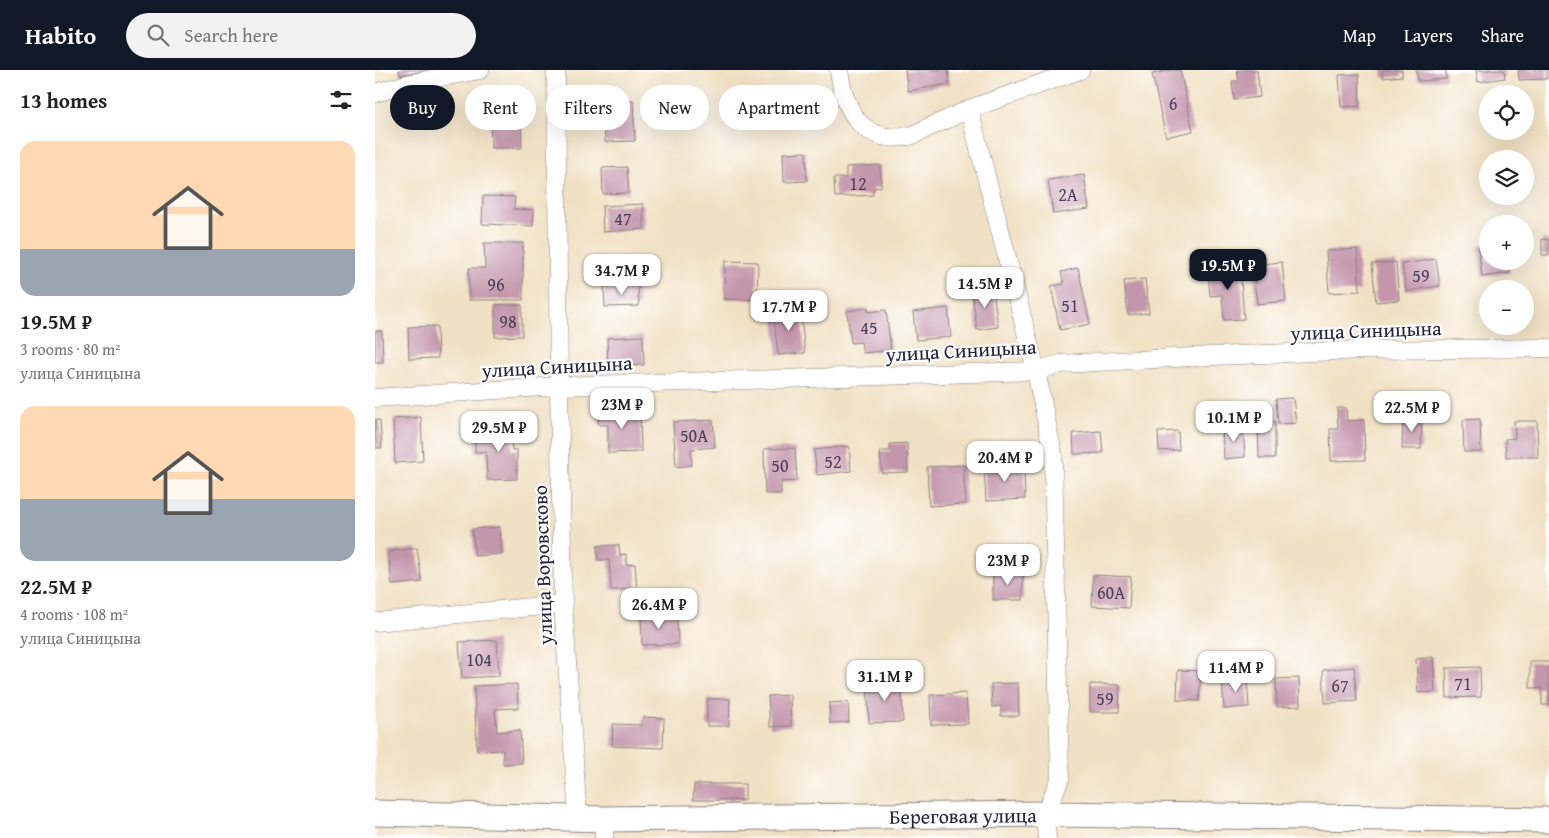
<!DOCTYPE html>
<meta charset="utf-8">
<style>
body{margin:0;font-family:"Gentium Book Plus",serif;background:#f2f2f2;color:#222;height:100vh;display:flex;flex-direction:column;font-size:19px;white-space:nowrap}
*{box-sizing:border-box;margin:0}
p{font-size:16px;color:#767676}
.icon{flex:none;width:28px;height:28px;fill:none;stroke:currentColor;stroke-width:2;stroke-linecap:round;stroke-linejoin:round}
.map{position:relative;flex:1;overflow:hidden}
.sheet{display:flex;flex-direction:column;background:#fff;width:375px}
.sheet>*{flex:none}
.hud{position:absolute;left:15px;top:15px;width:475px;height:45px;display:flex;gap:10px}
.controls{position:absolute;left:1104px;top:15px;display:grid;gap:10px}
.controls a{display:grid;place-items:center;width:55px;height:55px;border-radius:50%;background:#fff;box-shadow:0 5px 20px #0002;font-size:25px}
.price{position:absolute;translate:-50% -42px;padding:0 11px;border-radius:10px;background:#fff;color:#222;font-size:16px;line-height:32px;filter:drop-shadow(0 1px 2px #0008)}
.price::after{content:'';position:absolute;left:50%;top:30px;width:15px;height:11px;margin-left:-8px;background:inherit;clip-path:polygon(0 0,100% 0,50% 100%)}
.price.active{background:#111827;color:#fff}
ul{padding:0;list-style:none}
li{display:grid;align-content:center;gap:10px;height:265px;padding:0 20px}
li span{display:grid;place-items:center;height:155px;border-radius:15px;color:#555}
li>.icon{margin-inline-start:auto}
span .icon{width:90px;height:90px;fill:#fffc;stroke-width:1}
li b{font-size:21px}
h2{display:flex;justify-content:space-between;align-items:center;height:60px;padding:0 20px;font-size:21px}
.pill{padding:0 18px;border-radius:22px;background:#fff;box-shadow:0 5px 20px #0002;font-size:18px;line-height:45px}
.pill.active{background:#111827;color:#fff}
header{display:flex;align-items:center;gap:30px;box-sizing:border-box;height:70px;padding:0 25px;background:#111827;color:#fff}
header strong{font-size:24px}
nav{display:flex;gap:28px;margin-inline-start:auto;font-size:18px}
.search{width:350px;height:45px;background:#f2f2f2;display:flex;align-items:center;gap:12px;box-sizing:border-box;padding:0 18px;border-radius:28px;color:#767676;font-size:19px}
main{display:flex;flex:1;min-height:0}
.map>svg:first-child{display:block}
.building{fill:#c496ac}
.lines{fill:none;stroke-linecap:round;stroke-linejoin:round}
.street-casing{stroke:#8a8280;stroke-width:19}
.secondary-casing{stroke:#8a8280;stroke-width:27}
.street{stroke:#fff;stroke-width:18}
.secondary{stroke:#fff;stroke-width:25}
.labels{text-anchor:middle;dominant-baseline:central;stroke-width:4.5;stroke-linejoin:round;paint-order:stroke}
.number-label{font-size:18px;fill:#4a3f57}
.street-label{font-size:20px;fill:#22223b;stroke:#fff}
</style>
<header>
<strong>Habito</strong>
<div class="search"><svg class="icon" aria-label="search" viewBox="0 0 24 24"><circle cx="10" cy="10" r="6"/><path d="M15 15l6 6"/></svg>Search here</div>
<nav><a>Map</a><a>Layers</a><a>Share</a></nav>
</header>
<main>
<section class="sheet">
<h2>13 homes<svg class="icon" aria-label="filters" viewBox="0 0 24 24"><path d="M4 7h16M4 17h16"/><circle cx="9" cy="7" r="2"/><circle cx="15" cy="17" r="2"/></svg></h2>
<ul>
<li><span style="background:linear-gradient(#ffd9b3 70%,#9aa5b1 0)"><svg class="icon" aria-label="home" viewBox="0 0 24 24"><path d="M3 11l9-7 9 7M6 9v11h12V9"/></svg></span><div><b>19.5M ₽</b><p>3 rooms · 80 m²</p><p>улица Синицына</p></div></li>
<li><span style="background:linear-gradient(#ffd9b3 60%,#9aa5b1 0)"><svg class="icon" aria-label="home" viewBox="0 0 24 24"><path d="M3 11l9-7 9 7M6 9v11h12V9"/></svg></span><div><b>22.5M ₽</b><p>4 rooms · 108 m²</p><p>улица Синицына</p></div></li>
</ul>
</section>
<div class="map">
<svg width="1174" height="768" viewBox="0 0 1174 768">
<rect width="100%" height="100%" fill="#fff"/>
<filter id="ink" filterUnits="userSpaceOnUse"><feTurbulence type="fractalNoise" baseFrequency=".02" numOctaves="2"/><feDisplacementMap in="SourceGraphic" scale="10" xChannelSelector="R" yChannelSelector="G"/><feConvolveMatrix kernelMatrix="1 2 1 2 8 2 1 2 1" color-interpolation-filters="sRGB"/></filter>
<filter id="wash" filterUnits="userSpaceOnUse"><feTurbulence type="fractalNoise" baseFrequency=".0096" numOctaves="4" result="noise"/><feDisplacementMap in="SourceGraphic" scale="20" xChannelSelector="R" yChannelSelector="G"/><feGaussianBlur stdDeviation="1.12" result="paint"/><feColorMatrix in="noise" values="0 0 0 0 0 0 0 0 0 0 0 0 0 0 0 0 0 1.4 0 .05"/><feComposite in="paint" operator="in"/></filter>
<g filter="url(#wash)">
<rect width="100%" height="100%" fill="#f1e1c4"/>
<g id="blocks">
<path class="building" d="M24,0H52V1L25,5Z
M530,0H573L575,14L533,21Z
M797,0H805L818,61L791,67L777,4Z
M862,0H882L885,27L859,30L857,11H864Z
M1007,0H1027V6L1008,8Z
M1041,0H1071V9L1043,11Z
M1101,0H1129L1130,8L1103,12Z
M1143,0H1172V9L1144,10Z
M984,4L985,36L966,37L964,5Z
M429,25L431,43L422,44V53H414L413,43L396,44L395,28Z
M258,31L260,71L230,72L228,32Z
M115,43H146L147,78H116Z
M431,82L432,111L409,112L408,83Z
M505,95L506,117L498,118V125L460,127L459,108H471V97Z
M252,97L254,123L228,124L227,98Z
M709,105L714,139L678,144L673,110Z
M108,126L140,127L139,139L159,140L158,156L107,154Z
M268,134L269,159L228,162L227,136Z
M1167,169L1174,170V185H1167Z
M109,173H148V230H94V198H110Z
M1112,174V191H1133L1135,203L1107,207L1103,176Z
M982,179L985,221L954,223L951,181Z
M1061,189L1065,216L1031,221L1027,194Z
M350,191L383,192L382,230L349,229Z
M907,192L911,231L882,234L877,195Z
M1021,192L1024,230L1001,232L997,194Z
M865,197L869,249L849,250L847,225L835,226L833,200Z
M703,198L715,254L685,260L676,216L689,214L686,202Z
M770,209L774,243L753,245L749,211Z
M263,214L264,236L230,237L229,216Z
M618,219L623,257L602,260L597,222Z
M120,235H147V266L120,267Z
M425,238L430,283L403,285L398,241Z
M493,238V242L511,240L516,280L488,283L486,272L476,273L472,241Z
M573,238L576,267L541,270L538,242Z
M62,256L63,288L34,289L33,257Z
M0,261H7L8,292H0Z
M268,266L269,295L233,297L232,268Z
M918,328L921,353L903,354L901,329Z
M962,338H971L972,351L989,350L990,390L956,391L955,359H963Z
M265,339L266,382L233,383V355H224L223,340Z
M46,347L48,391L20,393L18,349Z
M1028,347L1047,348L1046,379H1027Z
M1105,349L1106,382H1089L1088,350Z
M0,350H5L7,378H0Z
M338,350L340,377L316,379L317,395L301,397L298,352Z
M883,351H900V388H884Z
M1139,351H1162L1163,387H1131L1130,369L1140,368Z
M136,353L137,380H142V409L112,410L111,382H100V367H116V354Z
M868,356L870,387L849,389L847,358Z
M726,361L728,383L699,384L698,363Z
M803,361L804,380L784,381L783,362Z
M532,373L533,402L507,403L505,381H515V374Z
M474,376L476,401L442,405L439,380Z
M420,378L422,411L406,412V424H390L389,379Z
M588,395L591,434L554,436L552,397Z
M649,395L650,429L611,431L609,397Z
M125,457L127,484L100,486L97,459Z
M244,475L245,485L251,484V495L260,494L262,519L236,520L234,490H223L222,476Z
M42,478L47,512L17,515L13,482Z
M618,502H648V530H618Z
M718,505L756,507L754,538L717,536Z
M266,545H302L303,574L267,575Z
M122,570L124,606L87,608L84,572Z
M1058,587L1060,622L1043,623L1041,589Z
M1155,592H1174V635H1167V618H1155Z
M979,597L982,631L950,633L948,600Z
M1105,597L1106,627L1072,628L1071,598Z
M803,600L826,601L824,631L802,630Z
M872,607L874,637L849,639L847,610Z
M924,608L925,636L902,637L901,609Z
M526,610L528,652L494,653L492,611Z
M643,613L644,646H626V636L617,637L616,614Z
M142,614L143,638L120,639L122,662L145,660L147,693L128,694V680L102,681L99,616Z
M715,614L745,615L744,642H715Z
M591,623L593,654L556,655L555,625Z
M415,625L416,656L395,657L393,626Z
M332,629H355L354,656H332Z
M473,632L474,652L455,653L454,633Z
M268,647L289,648L288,678L237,676L238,654L267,655Z
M319,714H370V730H318Z"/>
</g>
</g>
<g filter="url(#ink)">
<use href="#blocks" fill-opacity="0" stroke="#8a8280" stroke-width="1"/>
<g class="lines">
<defs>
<path id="street" d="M181,0L184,316L188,534L203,748
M464,0C469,40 487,75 534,66C540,65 546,61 552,58C566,52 580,46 594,39L661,301L678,384L685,709L670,744L672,768
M0,23L36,13L105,0
M594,39L705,0
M0,328L184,316L661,301L685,294L837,286L990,280L1174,278
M0,552L188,534
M229,749V768"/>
<g id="secondary">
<path id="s1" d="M0,743L229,749L670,744L1174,750"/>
</g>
</defs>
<use href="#street" class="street-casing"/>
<use href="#secondary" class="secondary-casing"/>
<use href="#street" class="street"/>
<use href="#secondary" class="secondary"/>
</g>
</g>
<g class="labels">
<g class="number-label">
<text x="798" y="33">6</text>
<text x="483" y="113">12</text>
<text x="693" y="124">2А</text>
<text x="248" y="148">47</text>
<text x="1046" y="205">59</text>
<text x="121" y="214">96</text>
<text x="695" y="235">51</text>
<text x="133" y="251">98</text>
<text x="494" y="257">45</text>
<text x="319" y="365">50А</text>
<text x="458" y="391">52</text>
<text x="405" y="395">50</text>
<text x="736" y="522">60А</text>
<text x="104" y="589">104</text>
<text x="1088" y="613">71</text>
<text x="965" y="615">67</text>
<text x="730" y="628">59</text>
</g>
<g class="street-label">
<text transform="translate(991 260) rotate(-2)">улица Синицына</text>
<text transform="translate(586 280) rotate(-3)">улица Синицына</text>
<text transform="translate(182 296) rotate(-3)">улица Синицына</text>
<text transform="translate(167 495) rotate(-92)">улица Воровсково</text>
<text stroke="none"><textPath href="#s1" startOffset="588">Береговая улица</textPath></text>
</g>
</g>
</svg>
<div class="controls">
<a><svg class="icon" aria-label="locate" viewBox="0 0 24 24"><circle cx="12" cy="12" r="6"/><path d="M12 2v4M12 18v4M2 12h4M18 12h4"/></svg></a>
<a><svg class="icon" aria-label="layers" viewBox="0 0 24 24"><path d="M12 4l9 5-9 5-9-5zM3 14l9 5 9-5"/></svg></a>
<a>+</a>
<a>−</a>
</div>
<b class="price active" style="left:853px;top:221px">19.5M ₽</b>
<b class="price" style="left:247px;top:226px">34.7M ₽</b>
<b class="price" style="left:610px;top:239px">14.5M ₽</b>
<b class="price" style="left:414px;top:262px">17.7M ₽</b>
<b class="price" style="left:247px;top:360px">23M ₽</b>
<b class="price" style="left:1037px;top:363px">22.5M ₽</b>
<b class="price" style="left:859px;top:373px">10.1M ₽</b>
<b class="price" style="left:124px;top:383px">29.5M ₽</b>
<b class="price" style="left:630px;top:413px">20.4M ₽</b>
<b class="price" style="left:633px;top:516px">23M ₽</b>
<b class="price" style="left:284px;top:560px">26.4M ₽</b>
<b class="price" style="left:861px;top:623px">11.4M ₽</b>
<b class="price" style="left:510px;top:632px">31.1M ₽</b>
<div class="hud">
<a class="pill active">Buy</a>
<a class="pill">Rent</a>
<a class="pill">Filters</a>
<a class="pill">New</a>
<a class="pill">Apartment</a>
</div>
</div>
</main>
